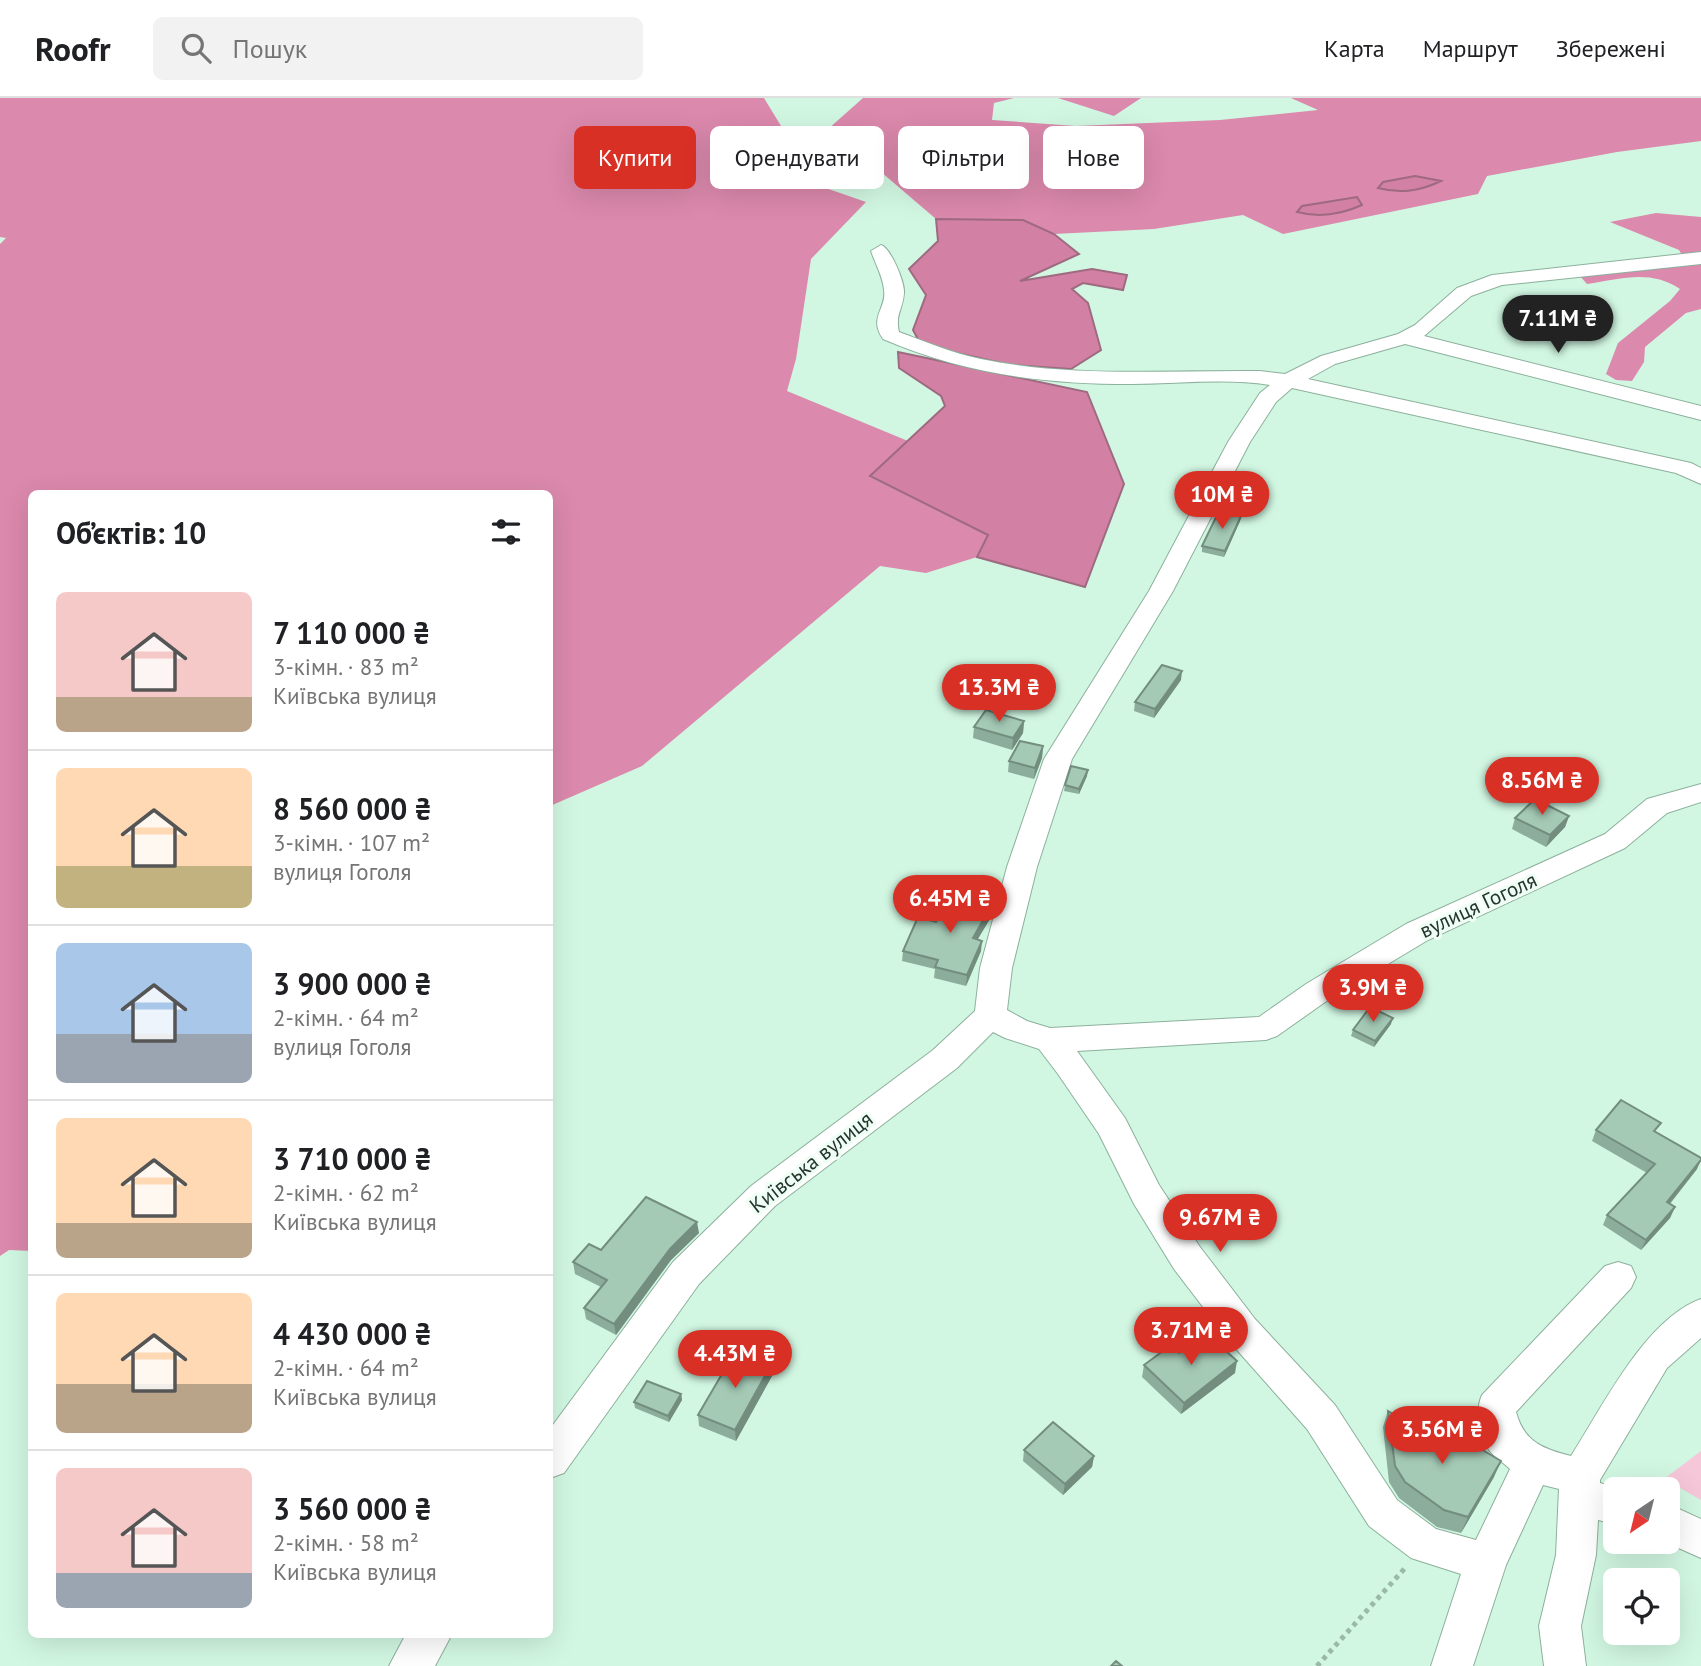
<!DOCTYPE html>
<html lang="uk">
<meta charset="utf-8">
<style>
body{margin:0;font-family:"PT Sans",sans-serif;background:#f2f2f2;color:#202124;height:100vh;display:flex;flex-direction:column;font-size:26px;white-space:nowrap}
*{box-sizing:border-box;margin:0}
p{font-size:23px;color:#757577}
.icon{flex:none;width:38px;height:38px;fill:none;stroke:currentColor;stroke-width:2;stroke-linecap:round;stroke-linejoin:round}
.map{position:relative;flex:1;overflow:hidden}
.panel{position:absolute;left:28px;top:392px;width:525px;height:1148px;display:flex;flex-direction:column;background:#fff;border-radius:10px;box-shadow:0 7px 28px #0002}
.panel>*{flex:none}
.hud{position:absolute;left:574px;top:28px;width:665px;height:63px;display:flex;gap:14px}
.needle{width:46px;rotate:215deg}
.controls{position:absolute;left:1603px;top:1379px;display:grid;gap:14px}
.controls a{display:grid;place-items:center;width:77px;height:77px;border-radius:10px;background:#fff;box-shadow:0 7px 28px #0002;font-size:35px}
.price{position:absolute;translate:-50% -60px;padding:0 16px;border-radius:24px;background:#d93025;color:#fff;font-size:23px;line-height:46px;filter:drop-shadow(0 2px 4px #0008)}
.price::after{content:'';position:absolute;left:50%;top:42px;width:21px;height:16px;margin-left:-10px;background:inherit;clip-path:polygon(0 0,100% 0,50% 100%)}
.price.active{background:#222;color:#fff}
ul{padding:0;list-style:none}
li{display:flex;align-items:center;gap:21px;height:175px;padding:0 28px}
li+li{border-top:2px solid #e0e0e0}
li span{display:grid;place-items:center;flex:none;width:196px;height:140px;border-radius:10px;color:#555}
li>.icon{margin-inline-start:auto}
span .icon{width:84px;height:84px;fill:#fffc;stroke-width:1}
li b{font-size:30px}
h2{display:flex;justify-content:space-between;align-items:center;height:84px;padding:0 28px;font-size:30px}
.tag{padding:0 24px;border-radius:10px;background:#fff;box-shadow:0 7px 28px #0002;font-size:24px;line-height:63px}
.tag.active{background:#d93025;color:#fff}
header{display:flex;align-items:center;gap:42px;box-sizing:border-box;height:98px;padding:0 35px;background:#fff;border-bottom:2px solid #e0e0e0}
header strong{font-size:33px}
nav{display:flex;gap:38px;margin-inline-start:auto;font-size:24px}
.search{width:490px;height:63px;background:#f2f2f2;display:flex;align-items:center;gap:18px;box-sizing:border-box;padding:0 24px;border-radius:10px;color:#757577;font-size:26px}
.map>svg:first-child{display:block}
.green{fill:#f6c7d9}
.forest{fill:#db89ac}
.water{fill:#d281a4;stroke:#9e6a80;stroke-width:2}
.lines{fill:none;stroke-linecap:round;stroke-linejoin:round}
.minor-casing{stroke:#8cb09c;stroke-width:2}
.path{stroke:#9ab9a8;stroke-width:5;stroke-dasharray:4.5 4.5;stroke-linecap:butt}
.minor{fill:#fff;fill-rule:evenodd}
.wall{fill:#8dad9c}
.shaded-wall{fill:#738d7f}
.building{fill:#a4c9b5;stroke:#738d7f;stroke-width:2}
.labels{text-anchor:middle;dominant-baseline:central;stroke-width:6;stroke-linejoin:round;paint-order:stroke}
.street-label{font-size:21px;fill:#25342c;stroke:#effef5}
</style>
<header>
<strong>Roofr</strong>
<div class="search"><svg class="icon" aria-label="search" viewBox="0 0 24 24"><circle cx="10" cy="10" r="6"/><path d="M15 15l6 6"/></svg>Пошук</div>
<nav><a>Карта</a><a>Маршрут</a><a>Збережені</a></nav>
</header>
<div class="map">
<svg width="1701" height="1568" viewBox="0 0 1701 1568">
<rect width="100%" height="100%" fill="#d1f7e2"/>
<path class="green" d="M1701,1353V1402L1664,1381Z"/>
<path class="forest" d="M0,0H764L817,87L866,104L811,161L796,261L787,293L908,343L870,379L989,437L977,459L926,475L880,468L642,668L550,708V396H32V1153L9,1152L0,1158V146L6,140L0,139Z
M863,0H1014L994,5L992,22L1076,28L1220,22L1318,12L1291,0H1701V43L1617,54L1487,78L1478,96L1283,136L1243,117L1154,131L1054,136L1023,122L936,121L867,62L819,39Z
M1058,0H1141L1114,18Z
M1656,115L1701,119V211L1686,215L1645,249L1644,264L1632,283L1616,282L1606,276L1618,245L1670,203L1680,191C1650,171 1621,181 1587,186L1579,177L1686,164L1679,152L1610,124Z"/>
<path class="water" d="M1415,78L1441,83C1420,93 1401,96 1378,90L1383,84Z
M1357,99L1362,107C1340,117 1320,120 1297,114L1302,108Z
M936,121L1023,122L1054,136L1079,156L1020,183L1092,171L1127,177L1123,192L1083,185L1072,191L1088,205L1101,252L1071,271L1011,267L921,247L913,232L926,197L909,171L938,143Z
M898,254L1087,294L1124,386L1085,489L977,459L988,437L870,378L945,308L941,298L899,270Z"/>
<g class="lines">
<defs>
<path id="minor" d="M881,147C891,150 905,185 904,195C903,212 895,215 899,234C926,244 952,255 981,261C1072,280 1167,272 1260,273L1285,276L1321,258L1398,236L1415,227L1457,190L1492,177L1701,154V166L1502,187L1471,198L1424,238L1701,308V322L1405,246L1335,266L1308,281L1691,365L1701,370V386L1676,375L1292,290L1276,304L1250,344L1173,493L1072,661L1037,769L1012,870L1007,912L1027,923L1050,930L1259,919L1306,886L1406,826L1605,736L1647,701L1701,686V704L1667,715L1625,750L1428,842L1328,902L1277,938L1266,942L1077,953L1125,1020L1159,1087L1200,1149L1255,1221L1335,1307L1397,1402L1436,1431L1476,1442L1510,1371C1504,1365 1494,1359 1489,1352C1479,1337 1475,1312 1482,1297L1605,1168L1618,1164L1631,1168L1636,1179L1631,1190L1516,1314C1524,1344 1543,1351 1571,1358C1602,1310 1645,1221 1701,1201V1240L1667,1270L1600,1382V1385L1619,1391H1615V1426L1598,1422L1596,1457L1581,1528L1586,1568H1544L1539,1528L1556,1457L1559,1391L1543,1387L1506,1467L1473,1568H1431L1461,1476L1411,1460L1369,1428L1307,1331L1229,1243L1174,1171L1134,1106L1099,1036L1058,976L1039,951L1005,940L993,934L957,970L775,1108L699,1186L564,1375L550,1380V1331L673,1164L751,1088L933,952L975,913L980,870L1007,769L1044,661L1149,493L1228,344L1260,295L1270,287C1226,280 1177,286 1132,286C1043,286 965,276 883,241C868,219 887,211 884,192C883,179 875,165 871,153Z
M1668,1406L1701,1421V1460L1665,1444H1668Z
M406,1536H452L435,1568H389Z"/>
</defs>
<use href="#minor" class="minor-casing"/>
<path class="path" d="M1317,1568L1406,1469"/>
<use href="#minor" class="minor"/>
</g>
<path class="wall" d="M1241,418L1240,423L1224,459L1202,454V448Z
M1181,582L1154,620L1134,613L1135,604Z
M1024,623L1023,635L1012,652L973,640L974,629Z
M1043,648L1042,660L1034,681L1008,674L1009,663Z
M1087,678L1079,696L1064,693L1065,687Z
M1569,718L1565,729L1546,749L1512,731L1515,720Z
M991,808V819L977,842L981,853L966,888L934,880L935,871L902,863L903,853L936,824Z
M1391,926L1374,949L1351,938L1353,932Z
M1596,1032L1657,1035L1697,1071L1670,1106L1675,1109L1670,1120L1641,1152L1603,1127L1607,1117L1647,1075L1592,1043Z
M699,1135L671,1162L616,1237L586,1221L584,1210L601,1189L575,1176L573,1164L601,1152Z
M1144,1267L1235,1275L1181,1316L1142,1279Z
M772,1278L736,1343L699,1328L698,1317Z
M681,1296L682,1302L669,1324L635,1310L634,1304Z
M1388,1313L1494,1379L1461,1435L1437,1429L1399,1400L1389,1384L1383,1329Z
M1024,1352L1094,1358L1092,1369L1063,1397L1023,1363Z"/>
<path class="shaded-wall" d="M1241,418L1240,423L1224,459L1225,453Z
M1182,573L1181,582L1154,620L1155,611Z
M1024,623L1023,635L1012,652L1013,640Z
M1043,648L1042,660L1034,681L1035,670Z
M1088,672L1087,678L1079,696V691Z
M1569,718L1565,729L1546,749L1550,737Z
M991,808V819L972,851L973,840Z
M982,843L981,853L966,888L967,877Z
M1393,920L1391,926L1374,949L1375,943Z
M1701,1062L1697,1071L1662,1115L1667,1104Z
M1675,1109L1670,1120L1641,1152L1646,1142Z
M697,1124L699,1135L671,1162L616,1237L614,1226L670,1151Z
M1237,1263L1235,1275L1181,1316L1184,1305Z
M771,1267L772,1278L736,1343L735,1332Z
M681,1296L682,1302L669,1324L668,1318Z
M1094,1358L1092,1369L1063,1397L1065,1386Z
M1501,1363L1494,1379L1461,1435L1468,1419Z"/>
<path class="building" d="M1219,413L1241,418L1225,453L1202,448Z
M1162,567L1182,573L1155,611L1135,604Z
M986,612L1024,623L1013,640L974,629Z
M1020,643L1043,648L1035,670L1009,663Z
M1071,668L1088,672L1079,691L1065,687Z
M1535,701L1569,718L1550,737L1515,720Z
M953,796L991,808L973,840L982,843L967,877L935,869L938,862L903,853L918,819L936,824Z
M1370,909L1393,920L1375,943L1353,932Z
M1621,1002L1661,1025L1654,1033L1701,1060V1062L1667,1104L1675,1109L1646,1142L1607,1117L1655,1066L1596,1032Z
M646,1099L697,1124L670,1151L614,1226L584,1210L607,1182L573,1164L589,1146L601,1152Z
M1206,1235L1237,1263L1184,1305L1144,1267L1171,1247L1179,1255Z
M736,1252L771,1267L735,1332L698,1317Z
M647,1283L681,1296L668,1318L634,1304Z
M1388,1313L1442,1344L1449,1332L1501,1363L1468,1419L1444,1412L1405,1384L1395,1368Z
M1053,1324L1094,1358L1065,1386L1024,1352Z
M1116,1563L1122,1568H1111Z"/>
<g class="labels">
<g class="street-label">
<text transform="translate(1478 807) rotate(-25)">вулиця Гоголя</text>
<text transform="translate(811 1064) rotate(-38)">Київська вулиця</text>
</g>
</g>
</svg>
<div class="controls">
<a><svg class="needle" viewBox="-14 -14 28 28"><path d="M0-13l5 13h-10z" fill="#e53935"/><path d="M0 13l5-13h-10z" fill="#757577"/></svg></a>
<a><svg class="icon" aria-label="locate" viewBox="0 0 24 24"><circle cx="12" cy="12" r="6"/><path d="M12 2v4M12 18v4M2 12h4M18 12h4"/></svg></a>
</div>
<b class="price active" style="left:1558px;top:257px">7.11M ₴</b>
<b class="price" style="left:1222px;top:433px">10M ₴</b>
<b class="price" style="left:999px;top:626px">13.3M ₴</b>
<b class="price" style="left:1542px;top:719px">8.56M ₴</b>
<b class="price" style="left:950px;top:837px">6.45M ₴</b>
<b class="price" style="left:1373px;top:926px">3.9M ₴</b>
<b class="price" style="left:1220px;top:1156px">9.67M ₴</b>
<b class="price" style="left:1191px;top:1269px">3.71M ₴</b>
<b class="price" style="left:735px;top:1292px">4.43M ₴</b>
<b class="price" style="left:1442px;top:1368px">3.56M ₴</b>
<div class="hud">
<a class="tag active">Купити</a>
<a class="tag">Орендувати</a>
<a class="tag">Фільтри</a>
<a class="tag">Нове</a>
</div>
<section class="panel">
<h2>Об’єктів: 10<svg class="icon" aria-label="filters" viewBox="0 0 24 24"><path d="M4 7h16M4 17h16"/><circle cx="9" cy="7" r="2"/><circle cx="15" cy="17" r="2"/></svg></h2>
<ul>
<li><span style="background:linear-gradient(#f6c9c9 75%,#b9a48a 0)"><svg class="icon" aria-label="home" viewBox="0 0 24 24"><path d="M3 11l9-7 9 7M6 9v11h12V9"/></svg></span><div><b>7 110 000 ₴</b><p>3-кімн. · 83 m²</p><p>Київська вулиця</p></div></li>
<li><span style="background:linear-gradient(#ffd9b3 70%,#c2b280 0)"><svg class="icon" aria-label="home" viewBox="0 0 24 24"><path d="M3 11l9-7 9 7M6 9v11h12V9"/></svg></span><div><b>8 560 000 ₴</b><p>3-кімн. · 107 m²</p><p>вулиця Гоголя</p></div></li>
<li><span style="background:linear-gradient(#a9c7e8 65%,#9aa5b1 0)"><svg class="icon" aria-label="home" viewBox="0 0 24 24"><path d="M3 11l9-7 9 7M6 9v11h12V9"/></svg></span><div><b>3 900 000 ₴</b><p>2-кімн. · 64 m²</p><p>вулиця Гоголя</p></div></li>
<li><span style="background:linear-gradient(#ffd9b3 75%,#b9a48a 0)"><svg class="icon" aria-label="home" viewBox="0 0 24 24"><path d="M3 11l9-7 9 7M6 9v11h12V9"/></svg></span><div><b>3 710 000 ₴</b><p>2-кімн. · 62 m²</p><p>Київська вулиця</p></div></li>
<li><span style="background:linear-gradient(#ffd9b3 65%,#b9a48a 0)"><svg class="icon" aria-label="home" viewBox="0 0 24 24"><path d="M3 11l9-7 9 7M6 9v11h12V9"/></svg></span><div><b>4 430 000 ₴</b><p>2-кімн. · 64 m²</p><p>Київська вулиця</p></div></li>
<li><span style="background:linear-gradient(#f6c9c9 75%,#9aa5b1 0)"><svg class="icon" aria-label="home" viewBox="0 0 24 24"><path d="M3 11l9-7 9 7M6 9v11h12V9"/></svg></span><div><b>3 560 000 ₴</b><p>2-кімн. · 58 m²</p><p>Київська вулиця</p></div></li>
</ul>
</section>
</div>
